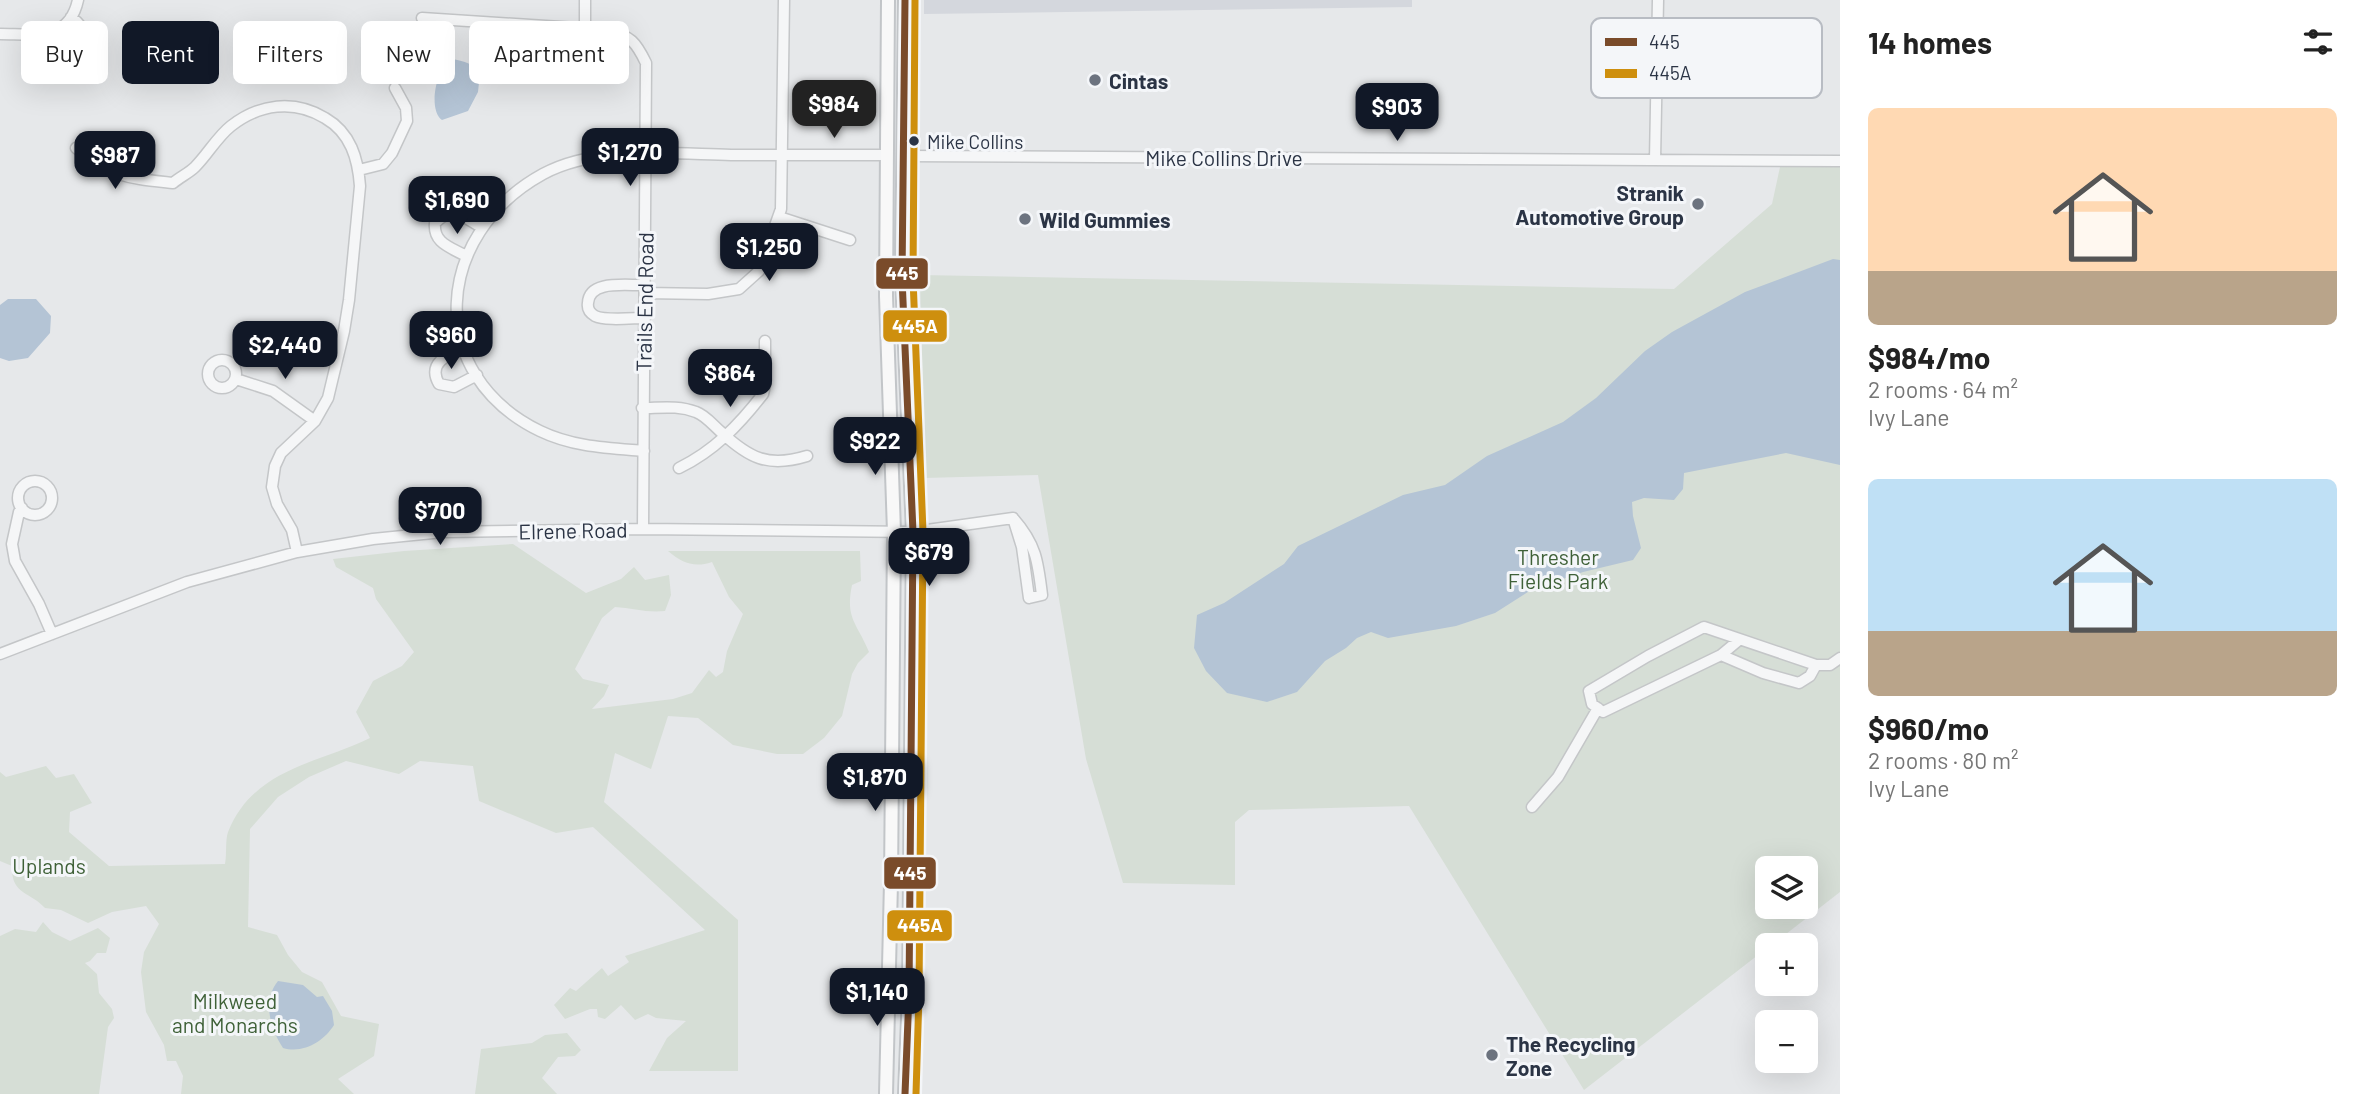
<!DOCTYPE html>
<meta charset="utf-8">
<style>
body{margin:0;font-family:Barlow,sans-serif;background:#f2f2f2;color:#222;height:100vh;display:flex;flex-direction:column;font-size:26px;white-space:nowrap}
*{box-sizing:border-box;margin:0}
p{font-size:23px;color:#767676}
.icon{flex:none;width:38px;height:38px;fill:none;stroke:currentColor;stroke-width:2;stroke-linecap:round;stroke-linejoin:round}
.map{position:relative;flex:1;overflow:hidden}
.drawer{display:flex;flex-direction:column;background:#fff;width:525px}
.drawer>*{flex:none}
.top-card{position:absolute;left:21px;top:21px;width:665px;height:63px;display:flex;gap:14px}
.fabs{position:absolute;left:1755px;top:856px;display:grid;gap:14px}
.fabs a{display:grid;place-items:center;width:63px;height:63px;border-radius:10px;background:#fff;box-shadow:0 7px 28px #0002;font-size:35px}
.price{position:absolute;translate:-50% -60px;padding:0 16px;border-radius:14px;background:#111827;color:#fff;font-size:23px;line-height:46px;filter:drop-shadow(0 2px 4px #0008)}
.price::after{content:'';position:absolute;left:50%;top:42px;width:21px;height:16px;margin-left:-10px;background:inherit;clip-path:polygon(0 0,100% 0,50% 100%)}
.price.on{background:#222;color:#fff}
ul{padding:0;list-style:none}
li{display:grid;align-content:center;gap:14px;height:371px;padding:0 28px}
li span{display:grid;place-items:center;height:217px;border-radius:10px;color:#555}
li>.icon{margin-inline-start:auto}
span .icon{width:126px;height:126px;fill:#fffc;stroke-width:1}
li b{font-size:30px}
h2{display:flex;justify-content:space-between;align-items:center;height:84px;padding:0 28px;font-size:30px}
.chip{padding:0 24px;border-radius:10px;background:#fff;box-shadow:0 7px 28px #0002;font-size:24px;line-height:63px}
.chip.on{background:#111827;color:#fff}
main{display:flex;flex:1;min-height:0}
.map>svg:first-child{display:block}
.built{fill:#d4d7dd}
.green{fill:#d6ded6;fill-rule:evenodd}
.water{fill:#b4c4d5}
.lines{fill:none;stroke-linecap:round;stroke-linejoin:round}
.minor-casing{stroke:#c4c6c8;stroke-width:13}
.major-casing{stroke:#c2c5c8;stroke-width:16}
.minor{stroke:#f5f6f7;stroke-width:10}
.major{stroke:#f8f8f8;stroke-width:12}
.bus-1-casing{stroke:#f4f6f9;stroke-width:12}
.bus-2-casing{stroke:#f4f6f9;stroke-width:12}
.bus-1{stroke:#7a4b2a;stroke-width:7}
.bus-2{stroke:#ce8f0e;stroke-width:7}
.poi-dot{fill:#6c737f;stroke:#f4f6f9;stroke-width:2.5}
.bus-dot{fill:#2b3445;stroke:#f4f6f9;stroke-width:2.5}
.labels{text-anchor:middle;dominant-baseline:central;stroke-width:6;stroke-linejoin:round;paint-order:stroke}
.bus-label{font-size:19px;fill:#2b3445;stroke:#f4f6f9;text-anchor:start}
.poi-label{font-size:21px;font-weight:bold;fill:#2b3445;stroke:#f4f6f9;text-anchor:start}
.street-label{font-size:21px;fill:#2b3445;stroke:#f4f6f9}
.park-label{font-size:21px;fill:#3f6138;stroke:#f4f6f9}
.key{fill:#f4f6f9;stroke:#b8bcc3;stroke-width:2}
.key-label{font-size:19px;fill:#2b3445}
.line-badge{stroke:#f4f6f9;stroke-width:2.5}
.badge-label{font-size:19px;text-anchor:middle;font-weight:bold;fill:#fff}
</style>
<main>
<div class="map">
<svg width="1840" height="1094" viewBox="0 0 1840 1094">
<rect width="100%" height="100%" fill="#e6e8ea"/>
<path class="built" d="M924,0H1412V7L924,14Z"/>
<path class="green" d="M1780,167H1840V892L1772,945H1768L1767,948L1584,1090L1409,806L1249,810L1235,822V885L1123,883L1086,759L1038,475L924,478L920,275L1674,289L1772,204ZM1768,868H1806V906H1768Z
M513,544L586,593L621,579L634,567L645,580L669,575L671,595L665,611C647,613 632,608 615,607L602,618L575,669L583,679L609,685L604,696L592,709L673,699L692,693L709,670L716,677L723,672L727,651L743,614L729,597L712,562C694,568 682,563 668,551H860L861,581L852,585C845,619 857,623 869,652L858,663L852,674L842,716L824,738L803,754H777L733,745L698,718L668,716L651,769L615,753L604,802L738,920V1071H649L667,1038L686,1021L656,1018L648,1014L635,1020L621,1005L605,1019L598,1017L597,1009H590L565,1019L554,1005L570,988L576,991L602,968L608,976L629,962L625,956L705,930L593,827L556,833L479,801L473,766L420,761L399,774L346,761L309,777L278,797L250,829L248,927L277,935L288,955L302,972L322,982L341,1016L379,1024L374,1056L338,1079L354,1094H181L183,1076L176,1061H167L164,1045L146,1012L141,972L144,952L159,924L146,906L112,912L88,923L61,910L45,908C30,891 11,895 12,866L0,861V772L6,777L46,766L56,778L74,774L92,803L70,812L69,832L109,866L225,864C227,854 225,841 228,832C254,768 317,764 370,738L356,712L373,681L402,666L414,652L376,599L373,588L336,567L333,559L404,551Z
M43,922L52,932L70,941L98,928L110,938L106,953H97L90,961L85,963L97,974L99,993L112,1009L114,1018L108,1027L99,1094H0V936L15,929L36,932Z
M567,1033L581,1050L575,1056L558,1057L542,1078L557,1094H475L481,1049L532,1043L545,1035Z"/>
<path class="water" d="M452,59C464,61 472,63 480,73L478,92L468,111L442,120C427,109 437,65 452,59Z
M1833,259L1840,260V465L1786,453L1684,473L1683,489L1674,500L1644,498L1632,502L1633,516L1641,548L1633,560L1583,572L1531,590L1495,613L1456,626L1388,638L1371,632L1357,638L1346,648L1325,661L1297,692L1267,702L1227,693L1206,671L1194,648L1197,615L1224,603L1284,564L1298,546L1403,495L1445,485L1487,456L1563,422L1596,398L1645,351L1672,332L1745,292Z
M8,299H36L51,316L50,333L28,358L9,361L0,358V305Z
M278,981L303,985L317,997L323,996L332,1011L334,1025C324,1041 304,1054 283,1048C270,1028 262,1001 278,981Z"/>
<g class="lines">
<defs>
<path id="minor" d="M422,18L607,30C631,36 636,42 646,63L643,529
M585,30V0
M52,32L56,48L64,57L78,58C92,45 87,28 71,17
M0,34C34,34 69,42 78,0
M76,148C114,178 127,178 173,183C180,177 189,173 195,167C208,154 217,137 231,126C259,104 294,99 325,118C351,133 358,159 360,186L349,300L344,331L328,398L315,421L281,453L275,466L272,487L277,504L292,530L297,552
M903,156L1840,161
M1655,160L1658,0
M359,170L383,164L392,153L407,121L406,108L395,88
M779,217L850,240
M466,256C450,247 433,243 435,223C453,205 463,217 481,227
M645,285C628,286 589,279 588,303C587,309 590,313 595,316C605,321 633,318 645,318
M645,293L708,294L739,289L759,271L781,209L784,0
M464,348C447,355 427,363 439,384L454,387L477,375
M208 374a14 14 0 1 1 28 0a14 14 0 1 1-28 0Z
M236,379L273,391L315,421
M642,408C660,408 678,405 696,412C705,415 713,425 721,432C749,458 768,468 807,456
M644,451C608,448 573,447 540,431C423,374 434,234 543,174C596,145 673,154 731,155C783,155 834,155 886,155
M679,468C714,451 739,425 763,394L765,385V341
M18 498a17 17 0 1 1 34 0a17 17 0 1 1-34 0Z
M22,508L19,512L12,544L15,561L39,604L52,634
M1739,640L1721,655L1603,712L1592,704L1589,691L1648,656L1704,627L1816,665H1830L1840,658
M0,654L187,582L297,552L373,539L443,532L643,529L913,532L1013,518L1022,547L1029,598L1042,595C1038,561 1036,544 1013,518
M1721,655L1763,673L1799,683L1810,676L1816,665
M1532,807L1558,777L1598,708"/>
<path id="major" d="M886,1094L891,882L894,532L886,296L888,0
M905,1094L909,994L913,532L902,278L905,0"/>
</defs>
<use href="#minor" class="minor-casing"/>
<use href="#major" class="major-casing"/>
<use href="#minor" class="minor"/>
<use href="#major" class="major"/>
<defs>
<path id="bus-1" d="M905,0L902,278L913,532L909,994L905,1094"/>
<path id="bus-2" d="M915,0L913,278L923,532L919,994L916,1094"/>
</defs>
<use href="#bus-1" class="bus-1-casing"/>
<use href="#bus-2" class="bus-2-casing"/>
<use href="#bus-1" class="bus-1"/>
<use href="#bus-2" class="bus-2"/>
</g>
<g class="poi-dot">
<circle cx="1095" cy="80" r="7"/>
<circle cx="1698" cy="204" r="7"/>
<circle cx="1025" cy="219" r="7"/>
<circle cx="1492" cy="1055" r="7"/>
</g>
<circle class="bus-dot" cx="914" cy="141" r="6"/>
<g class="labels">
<g class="bus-label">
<text x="927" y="141">Mike Collins</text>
</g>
<g class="poi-label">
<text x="1109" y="80">Cintas</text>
<text x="1684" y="192" text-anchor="end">Stranik<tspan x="1684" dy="24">Automotive Group</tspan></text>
<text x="1039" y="219">Wild Gummies</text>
<text x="1506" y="1043">The Recycling<tspan x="1506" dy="24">Zone</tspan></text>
</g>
<g class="street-label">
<text x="1224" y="157">Mike Collins Drive</text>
<text transform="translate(644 302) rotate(-89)">Trails End Road</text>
<text transform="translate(573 530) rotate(-1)">Elrene Road</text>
</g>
<g class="park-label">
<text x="1558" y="556">Thresher<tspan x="1558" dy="24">Fields Park</tspan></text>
<text x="49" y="865">Uplands</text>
<text x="235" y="1000">Milkweed<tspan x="235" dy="24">and Monarchs</tspan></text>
</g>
</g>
<rect x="1591" y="18" width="231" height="80" rx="10" class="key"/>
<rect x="1605" y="38" width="32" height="8" fill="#7a4b2a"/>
<rect x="1605" y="69" width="32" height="9" fill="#ce8f0e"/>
<g class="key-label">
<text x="1649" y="49">445</text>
<text x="1649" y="80">445A</text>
</g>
<g class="line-badge">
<rect x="875" y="257" width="54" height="33" rx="7" fill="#7a4b2a"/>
<rect x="882" y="309" width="66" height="34" rx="7" fill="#ce8f0e"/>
<rect x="883" y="856" width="54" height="34" rx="7" fill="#7a4b2a"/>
<rect x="886" y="909" width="67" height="33" rx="7" fill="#ce8f0e"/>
</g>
<g class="badge-label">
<text x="902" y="280">445</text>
<text x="915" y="333">445A</text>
<text x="910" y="880">445</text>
<text x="920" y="932">445A</text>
</g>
</svg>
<div class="fabs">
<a><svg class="icon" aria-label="layers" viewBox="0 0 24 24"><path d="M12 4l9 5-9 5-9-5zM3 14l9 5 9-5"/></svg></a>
<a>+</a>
<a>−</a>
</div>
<b class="price on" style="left:834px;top:140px">$984</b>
<b class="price" style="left:1397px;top:143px">$903</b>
<b class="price" style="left:630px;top:188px">$1,270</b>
<b class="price" style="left:115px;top:191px">$987</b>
<b class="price" style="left:457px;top:236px">$1,690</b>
<b class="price" style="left:769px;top:283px">$1,250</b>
<b class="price" style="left:451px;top:371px">$960</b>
<b class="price" style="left:285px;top:381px">$2,440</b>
<b class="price" style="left:730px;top:409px">$864</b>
<b class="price" style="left:875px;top:477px">$922</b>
<b class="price" style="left:440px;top:547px">$700</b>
<b class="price" style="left:929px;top:588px">$679</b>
<b class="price" style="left:875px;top:813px">$1,870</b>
<b class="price" style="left:877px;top:1028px">$1,140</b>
<div class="top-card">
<a class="chip">Buy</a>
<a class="chip on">Rent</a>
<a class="chip">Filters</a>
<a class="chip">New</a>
<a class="chip">Apartment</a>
</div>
</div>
<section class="drawer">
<h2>14 homes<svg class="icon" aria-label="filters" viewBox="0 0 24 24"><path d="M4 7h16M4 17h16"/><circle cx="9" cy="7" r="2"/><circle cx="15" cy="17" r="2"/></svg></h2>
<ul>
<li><span style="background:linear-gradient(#ffd9b3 75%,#b9a48a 0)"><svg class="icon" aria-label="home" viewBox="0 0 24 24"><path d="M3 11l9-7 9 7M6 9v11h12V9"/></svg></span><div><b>$984/mo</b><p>2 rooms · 64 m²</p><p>Ivy Lane</p></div></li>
<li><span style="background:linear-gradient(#bfe0f5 70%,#b9a48a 0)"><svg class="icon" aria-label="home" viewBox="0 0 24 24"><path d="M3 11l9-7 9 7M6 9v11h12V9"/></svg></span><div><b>$960/mo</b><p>2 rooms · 80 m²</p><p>Ivy Lane</p></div></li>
</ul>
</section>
</main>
